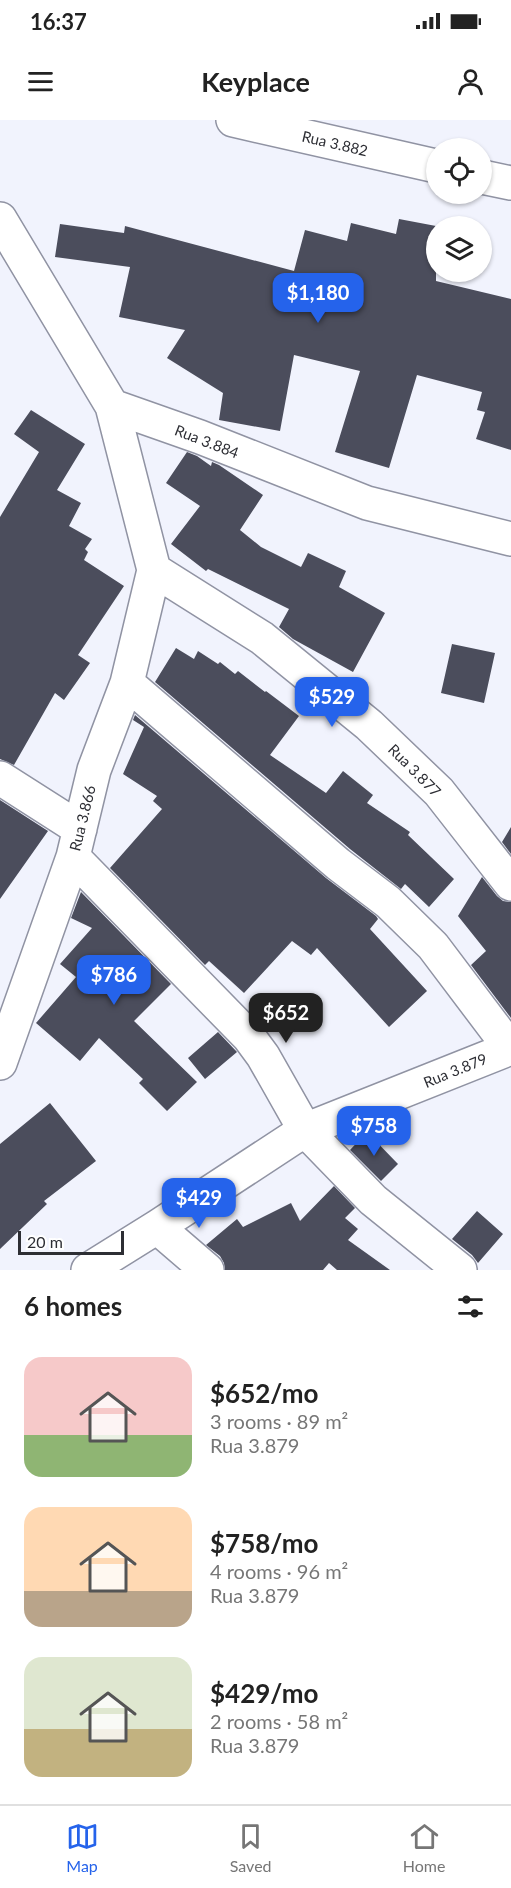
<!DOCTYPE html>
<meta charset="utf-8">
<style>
body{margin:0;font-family:Lato,sans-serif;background:#f2f2f2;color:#222;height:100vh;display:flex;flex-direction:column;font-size:22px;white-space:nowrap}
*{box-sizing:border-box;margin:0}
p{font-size:20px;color:#767676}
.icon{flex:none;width:33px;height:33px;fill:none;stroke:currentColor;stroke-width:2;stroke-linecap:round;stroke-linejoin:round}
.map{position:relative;height:1150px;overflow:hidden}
.sheet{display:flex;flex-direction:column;background:#fff;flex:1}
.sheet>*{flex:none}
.fabs{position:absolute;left:426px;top:18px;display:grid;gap:12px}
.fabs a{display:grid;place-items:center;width:66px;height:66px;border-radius:50%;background:#fff;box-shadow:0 2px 4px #0004;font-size:30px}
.scale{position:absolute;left:18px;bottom:15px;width:106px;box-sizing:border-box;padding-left:6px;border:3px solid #2d2e34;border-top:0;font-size:16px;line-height:21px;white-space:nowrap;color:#2d2e34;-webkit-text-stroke:4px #fff;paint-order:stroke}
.price{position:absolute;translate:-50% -51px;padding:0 14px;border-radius:12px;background:#2563eb;color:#fff;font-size:20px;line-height:39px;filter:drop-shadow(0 2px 3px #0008)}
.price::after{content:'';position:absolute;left:50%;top:36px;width:18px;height:14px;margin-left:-9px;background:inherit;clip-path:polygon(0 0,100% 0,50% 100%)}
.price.on{background:#222;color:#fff}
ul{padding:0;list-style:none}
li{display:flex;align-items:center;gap:18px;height:150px;padding:0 24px}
li span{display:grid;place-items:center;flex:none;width:168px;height:120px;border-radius:18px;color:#555}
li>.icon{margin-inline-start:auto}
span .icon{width:72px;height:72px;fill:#fffc;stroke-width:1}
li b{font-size:26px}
h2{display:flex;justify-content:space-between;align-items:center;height:72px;padding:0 24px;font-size:26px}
.status{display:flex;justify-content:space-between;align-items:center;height:42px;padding:0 30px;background:#fff;direction:ltr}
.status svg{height:16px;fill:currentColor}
header{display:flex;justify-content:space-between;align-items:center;height:78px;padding:0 24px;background:#fff;font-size:27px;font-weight:700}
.tabs{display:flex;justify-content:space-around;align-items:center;height:84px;border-top:2px solid #e0e0e0;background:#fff;font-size:16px;color:#767676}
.tabs a{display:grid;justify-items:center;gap:3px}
.tabs .on{color:#2563eb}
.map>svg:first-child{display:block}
.building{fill:#4b4d5c}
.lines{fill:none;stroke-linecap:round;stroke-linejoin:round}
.minor-casing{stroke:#9093a3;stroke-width:36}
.minor{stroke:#fff;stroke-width:33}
.labels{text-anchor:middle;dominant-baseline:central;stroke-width:6;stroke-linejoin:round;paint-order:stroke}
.street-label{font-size:15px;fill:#2d2e34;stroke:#fff}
</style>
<div class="status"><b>16:37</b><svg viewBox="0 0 49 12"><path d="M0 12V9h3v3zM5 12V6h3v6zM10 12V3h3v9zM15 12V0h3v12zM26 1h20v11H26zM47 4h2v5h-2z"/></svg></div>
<header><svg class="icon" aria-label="menu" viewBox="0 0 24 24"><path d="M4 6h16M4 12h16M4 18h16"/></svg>Keyplace<svg class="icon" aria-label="person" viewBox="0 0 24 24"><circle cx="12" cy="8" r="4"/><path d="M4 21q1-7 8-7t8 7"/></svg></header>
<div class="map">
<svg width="511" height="1150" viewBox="0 0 511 1150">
<rect width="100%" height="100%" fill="#f1f3fd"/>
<path class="building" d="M399,99L436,106V161L511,179V330L476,319L485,292L477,290L482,272L417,255L389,348L335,332L360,251L294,235L280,311L219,300L223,273L167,238L185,210L119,197L130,147L55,137L60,104L124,113L125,106L294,151L305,110L347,121L351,103L396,114Z
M31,290L85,324L57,370L81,383L69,406L92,419L85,429L88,432L84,440L124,466L78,535L90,543L64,580L55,573L14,645L0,639V397L39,332L14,314Z
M187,332L197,336L211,346L212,342L219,345L263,375L240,410L261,427L301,447L308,433L346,451L339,467L385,493L353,552L293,519L279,507L289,489L208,449L206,451L171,424L200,386L166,363Z
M452,524L495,533L484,583L441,573Z
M176,528L194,539L198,531L218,544L220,542L235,554L238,551L265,572L266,571L299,596L270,635L326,673L343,651L373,675L367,683L410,712L408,715L454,759L429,787L405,764L401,769L350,729L155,562Z
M135,595L326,758L376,796L378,799L370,809L427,871L389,907L317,828L311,835L292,821L244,873L209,841L205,845L110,748L162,689L153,681L157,676L123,654L144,607L133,600Z
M0,680L48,711L0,779Z
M511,707V734L502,722Z
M482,757L497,776L503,781L511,782V898L471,845L486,831L458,796Z
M81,772L171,864L134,901L197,962L167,991L139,963L143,959L99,918L80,941L36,903L76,857L60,844L92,808L71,798Z
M218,912L237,932L205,959L188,938Z
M50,983L96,1041L44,1081L47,1084L0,1129V1024Z
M367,1012L398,1044L381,1061L350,1030Z
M334,1066L355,1088L345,1098L358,1109L348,1120L390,1150H337L329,1143L323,1150H225L224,1143L220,1136L206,1125L237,1099L243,1107L291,1083L300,1101Z
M477,1091L503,1114L478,1143L472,1135L452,1119Z"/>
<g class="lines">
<defs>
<path id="minor" d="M233,0L436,46
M482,57L511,63
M0,99L112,286L154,450L127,563L94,650L73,737L0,943
M112,286L200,317L367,383L511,419
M154,450L262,518L369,605L439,672L511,764
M127,563L338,744L388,782L433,826L510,928
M0,658L80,709
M73,737L249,917L263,936L305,1010L373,1080L460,1150
M157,1107L207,1150
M88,1150L157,1107L305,1010L511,928"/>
</defs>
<use href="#minor" class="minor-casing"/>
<use href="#minor" class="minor"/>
</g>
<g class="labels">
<g class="street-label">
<text transform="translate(335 23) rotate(13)">Rua 3.882</text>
<text transform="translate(207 321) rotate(21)">Rua 3.884</text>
<text transform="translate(415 650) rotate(45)">Rua 3.877</text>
<text transform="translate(82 698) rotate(-76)">Rua 3.866</text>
<text transform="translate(455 950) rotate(-22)">Rua 3.879</text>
</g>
</g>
</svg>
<div class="fabs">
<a><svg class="icon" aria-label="locate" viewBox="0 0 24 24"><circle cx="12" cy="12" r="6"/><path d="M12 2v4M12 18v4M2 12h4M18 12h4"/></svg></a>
<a><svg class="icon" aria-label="layers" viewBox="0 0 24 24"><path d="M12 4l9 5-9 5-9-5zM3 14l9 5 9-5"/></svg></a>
</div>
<div class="scale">20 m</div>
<b class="price" style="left:318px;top:204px">$1,180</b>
<b class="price" style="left:332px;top:608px">$529</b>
<b class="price" style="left:114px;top:886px">$786</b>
<b class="price on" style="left:286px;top:924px">$652</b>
<b class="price" style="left:374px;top:1037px">$758</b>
<b class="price" style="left:199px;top:1109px">$429</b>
</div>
<section class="sheet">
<h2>6 homes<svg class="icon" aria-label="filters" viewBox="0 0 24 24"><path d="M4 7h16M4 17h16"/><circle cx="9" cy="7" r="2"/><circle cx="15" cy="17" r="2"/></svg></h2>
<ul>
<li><span style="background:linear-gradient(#f6c9c9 65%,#8fb573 0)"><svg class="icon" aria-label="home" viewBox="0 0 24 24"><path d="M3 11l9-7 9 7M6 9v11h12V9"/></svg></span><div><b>$652/mo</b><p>3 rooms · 89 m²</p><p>Rua 3.879</p></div></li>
<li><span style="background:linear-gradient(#ffd9b3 70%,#b9a48a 0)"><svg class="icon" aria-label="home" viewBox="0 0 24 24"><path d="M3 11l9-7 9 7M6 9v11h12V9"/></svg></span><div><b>$758/mo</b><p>4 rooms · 96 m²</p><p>Rua 3.879</p></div></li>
<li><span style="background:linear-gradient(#dfe7d0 60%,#c2b280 0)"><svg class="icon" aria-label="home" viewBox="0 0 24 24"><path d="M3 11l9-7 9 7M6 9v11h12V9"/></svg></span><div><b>$429/mo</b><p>2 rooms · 58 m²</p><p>Rua 3.879</p></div></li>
</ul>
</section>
<nav class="tabs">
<a class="on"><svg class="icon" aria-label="map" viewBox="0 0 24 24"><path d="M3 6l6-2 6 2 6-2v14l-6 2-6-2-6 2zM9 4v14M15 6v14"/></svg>Map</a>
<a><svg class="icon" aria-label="saved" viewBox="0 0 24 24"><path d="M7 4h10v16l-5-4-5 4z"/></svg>Saved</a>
<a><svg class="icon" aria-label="home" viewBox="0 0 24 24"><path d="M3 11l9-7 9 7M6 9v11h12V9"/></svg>Home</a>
</nav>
